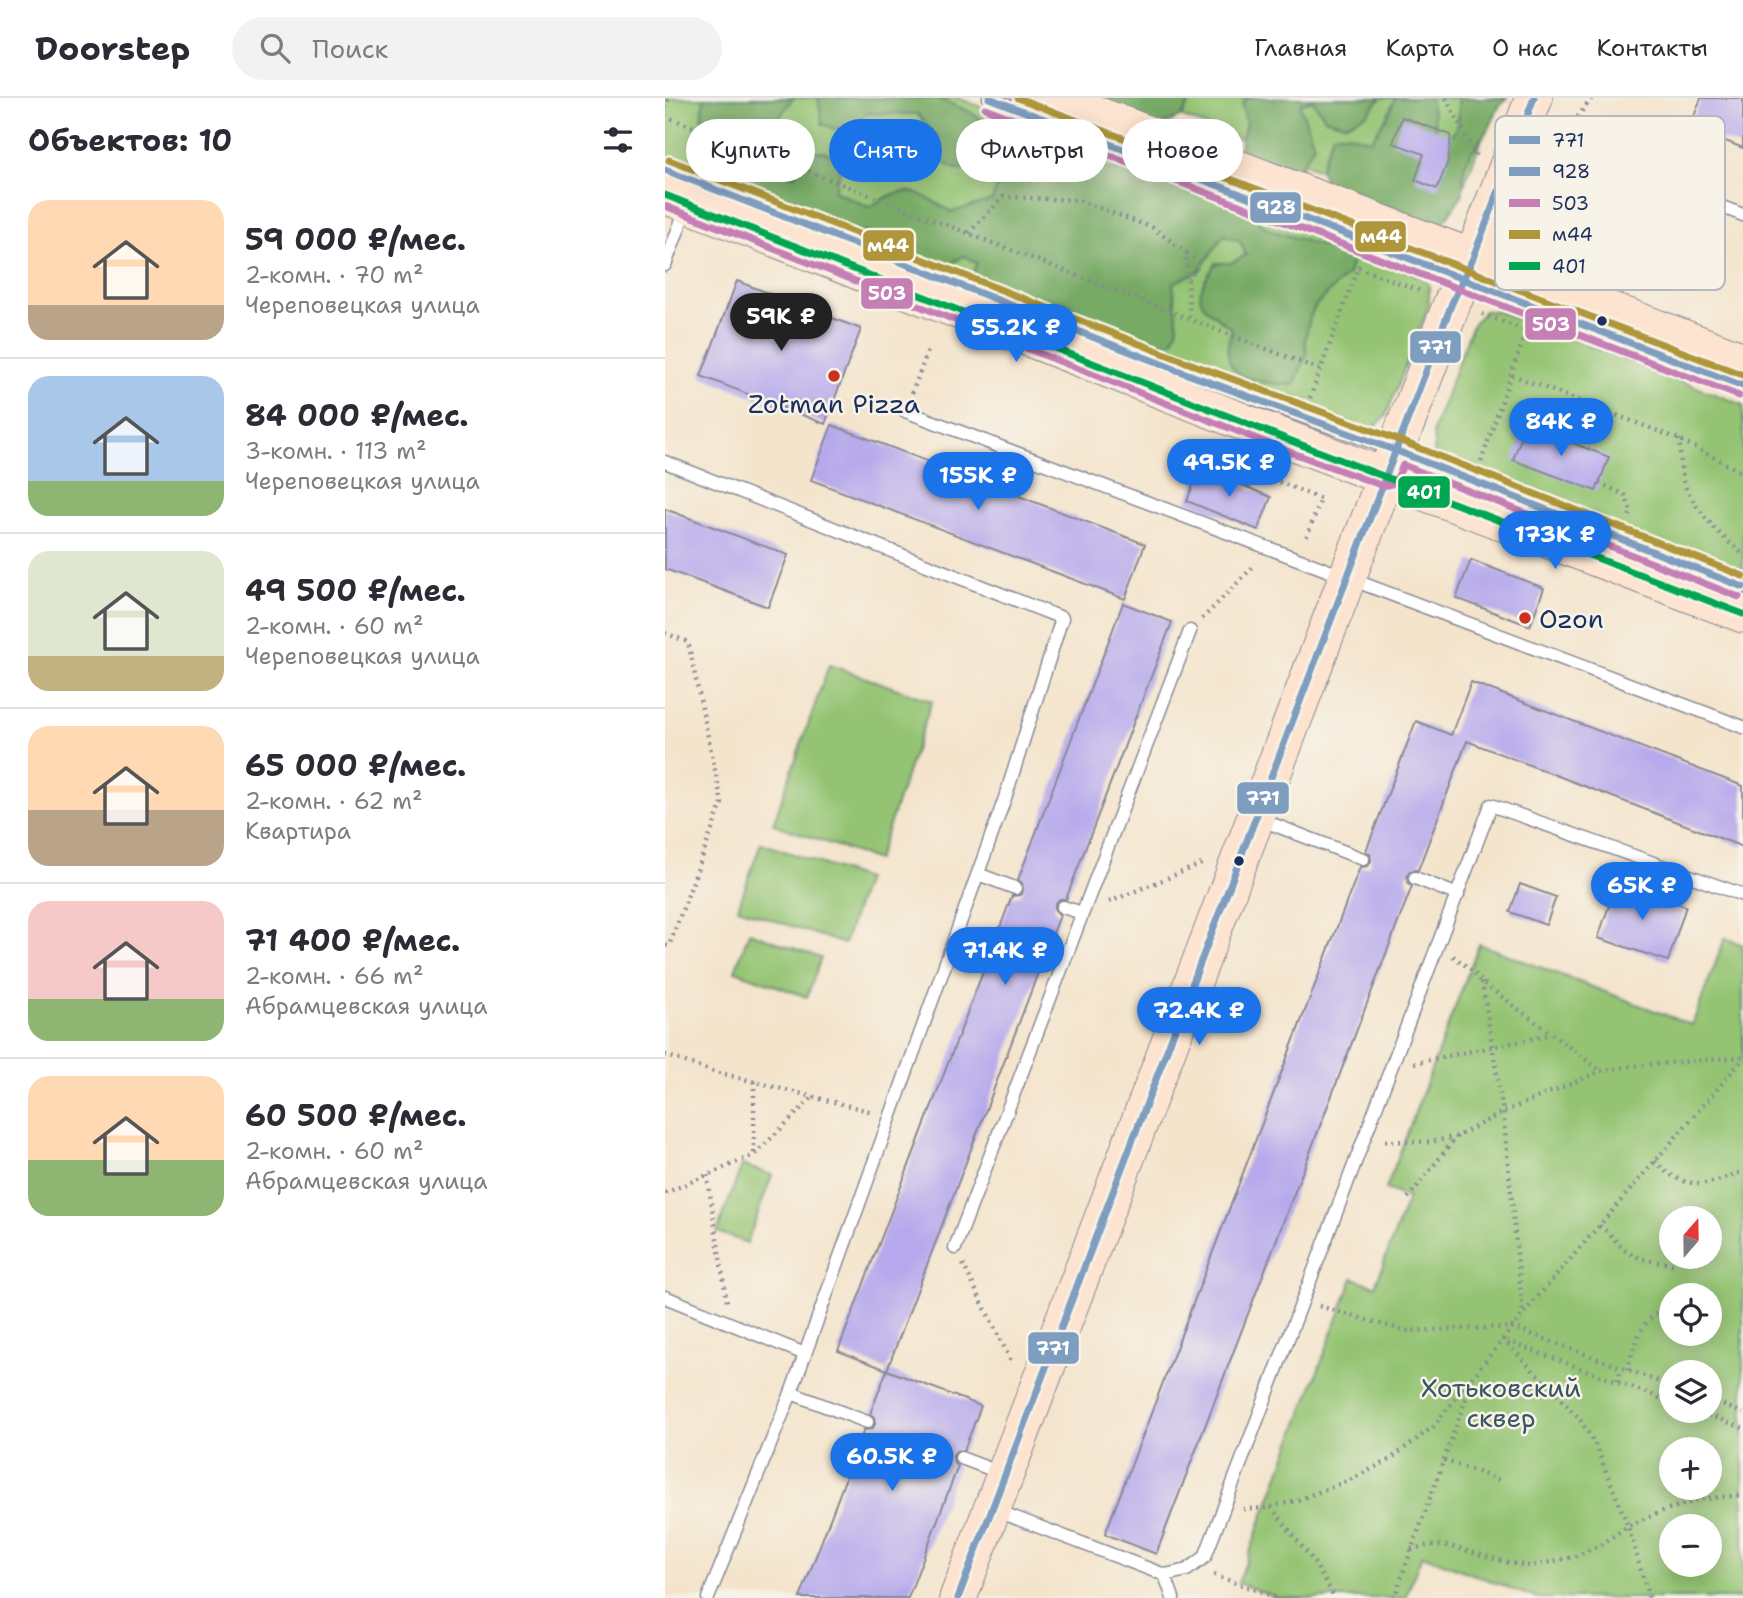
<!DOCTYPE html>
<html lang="ru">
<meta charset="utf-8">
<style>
body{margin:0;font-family:"Shantell Sans",sans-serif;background:#f2f2f3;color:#2b2b33;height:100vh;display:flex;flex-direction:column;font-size:26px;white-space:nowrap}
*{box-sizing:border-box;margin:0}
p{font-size:23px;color:#7c7c81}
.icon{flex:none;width:38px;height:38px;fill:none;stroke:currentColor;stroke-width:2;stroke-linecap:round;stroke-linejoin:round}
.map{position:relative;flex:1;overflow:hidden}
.sheet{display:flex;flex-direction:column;background:#fff;width:665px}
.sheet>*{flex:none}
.banner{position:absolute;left:21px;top:21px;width:665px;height:63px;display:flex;gap:14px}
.needle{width:46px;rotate:20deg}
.fabs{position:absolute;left:994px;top:1108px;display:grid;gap:14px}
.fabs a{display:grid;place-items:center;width:63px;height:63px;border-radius:50%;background:#fff;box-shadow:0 4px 18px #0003;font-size:35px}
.price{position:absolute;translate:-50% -60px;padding:0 16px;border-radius:24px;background:#1a73e8;color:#fff;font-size:23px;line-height:46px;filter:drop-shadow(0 2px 4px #0008)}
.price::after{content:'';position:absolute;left:50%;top:42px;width:21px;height:16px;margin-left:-10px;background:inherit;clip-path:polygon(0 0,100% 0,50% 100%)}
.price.current{background:#222;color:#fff}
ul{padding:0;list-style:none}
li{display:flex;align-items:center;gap:21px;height:175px;padding:0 28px}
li+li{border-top:2px solid #e1e1e2}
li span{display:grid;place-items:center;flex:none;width:196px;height:140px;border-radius:21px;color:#555}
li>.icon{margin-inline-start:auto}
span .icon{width:84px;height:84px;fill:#fffc;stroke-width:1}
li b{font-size:30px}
h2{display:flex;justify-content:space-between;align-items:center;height:84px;padding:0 28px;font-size:30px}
.pill{padding:0 24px;border-radius:32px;background:#fff;box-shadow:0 4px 18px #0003;font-size:24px;line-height:63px}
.pill.current{background:#1a73e8;color:#fff}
header{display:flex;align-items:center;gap:42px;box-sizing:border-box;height:98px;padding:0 35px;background:#fff;border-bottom:2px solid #e1e1e2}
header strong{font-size:33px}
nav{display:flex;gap:38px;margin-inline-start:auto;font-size:24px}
.search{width:490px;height:63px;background:#f2f2f3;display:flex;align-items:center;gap:18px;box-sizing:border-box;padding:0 24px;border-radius:38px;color:#7c7c81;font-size:26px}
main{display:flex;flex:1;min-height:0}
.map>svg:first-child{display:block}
.green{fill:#94c473;stroke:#587a68;stroke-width:2;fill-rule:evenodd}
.forest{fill:#77aa65;stroke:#496c62;stroke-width:2}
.building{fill:#b5a8ec}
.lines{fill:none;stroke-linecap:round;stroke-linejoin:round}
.lane-casing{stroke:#888a95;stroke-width:15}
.secondary-casing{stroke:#888a95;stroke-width:39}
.path{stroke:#888a95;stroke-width:4.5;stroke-dasharray:2 5;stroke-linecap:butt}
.lane{stroke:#fff;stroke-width:12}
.secondary{stroke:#fde4d0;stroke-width:37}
.bus-1-casing{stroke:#f7f3e8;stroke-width:12}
.bus-2-casing{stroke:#f7f3e8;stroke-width:12}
.bus-3-casing{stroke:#f7f3e8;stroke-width:12}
.bus-4-casing{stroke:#f7f3e8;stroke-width:12}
.bus-5-casing{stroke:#f7f3e8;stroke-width:12}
.bus-1{stroke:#7f9dbf;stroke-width:7}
.bus-2{stroke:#7f9dbf;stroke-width:7}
.bus-3{stroke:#c67fb5;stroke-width:7}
.bus-4{stroke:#af963b;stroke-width:7}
.bus-5{stroke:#00a651;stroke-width:7}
.bus-dot{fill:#1b2f5e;stroke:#f7f3e8;stroke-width:2.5}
.poi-dot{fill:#c8321e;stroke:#f7f3e8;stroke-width:2.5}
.labels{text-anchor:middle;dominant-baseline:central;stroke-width:5;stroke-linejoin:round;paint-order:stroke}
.poi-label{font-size:26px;fill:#1b2f5e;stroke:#f7f3e8}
.park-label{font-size:26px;fill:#395463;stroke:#f7f3e8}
.key{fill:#f7f3e8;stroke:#b5b8bf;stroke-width:2}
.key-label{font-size:19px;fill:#1b2f5e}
.line-badge{stroke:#f7f3e8;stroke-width:2.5}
.badge-label{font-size:19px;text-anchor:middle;font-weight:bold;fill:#fff}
</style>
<header>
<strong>Doorstep</strong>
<div class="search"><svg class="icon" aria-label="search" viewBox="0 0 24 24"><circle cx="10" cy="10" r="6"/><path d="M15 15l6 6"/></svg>Поиск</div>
<nav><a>Главная</a><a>Карта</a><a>О нас</a><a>Контакты</a></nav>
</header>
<main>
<section class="sheet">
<h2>Объектов: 10<svg class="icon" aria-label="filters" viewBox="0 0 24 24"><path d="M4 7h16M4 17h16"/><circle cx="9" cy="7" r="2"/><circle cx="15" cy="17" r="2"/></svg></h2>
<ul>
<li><span style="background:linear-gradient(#ffd9b3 75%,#b9a48a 0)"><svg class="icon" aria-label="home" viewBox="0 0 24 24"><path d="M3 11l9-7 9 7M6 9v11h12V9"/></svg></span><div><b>59 000 ₽/мес.</b><p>2-комн. · 70 m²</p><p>Череповецкая улица</p></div></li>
<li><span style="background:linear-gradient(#a9c7e8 75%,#8fb573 0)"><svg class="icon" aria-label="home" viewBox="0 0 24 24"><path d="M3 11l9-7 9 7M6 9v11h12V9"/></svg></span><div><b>84 000 ₽/мес.</b><p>3-комн. · 113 m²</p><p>Череповецкая улица</p></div></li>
<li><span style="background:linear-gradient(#dfe7d0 75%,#c2b280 0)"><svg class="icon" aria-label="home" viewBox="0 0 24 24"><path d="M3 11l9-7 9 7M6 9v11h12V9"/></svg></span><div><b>49 500 ₽/мес.</b><p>2-комн. · 60 m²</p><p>Череповецкая улица</p></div></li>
<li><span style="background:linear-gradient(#ffd9b3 60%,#b9a48a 0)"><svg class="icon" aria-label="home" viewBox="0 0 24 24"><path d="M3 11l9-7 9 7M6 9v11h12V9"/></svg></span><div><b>65 000 ₽/мес.</b><p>2-комн. · 62 m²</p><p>Квартира</p></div></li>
<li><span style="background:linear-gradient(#f6c9c9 70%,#8fb573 0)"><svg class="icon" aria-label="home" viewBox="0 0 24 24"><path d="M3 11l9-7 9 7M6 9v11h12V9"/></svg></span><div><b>71 400 ₽/мес.</b><p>2-комн. · 66 m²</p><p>Абрамцевская улица</p></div></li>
<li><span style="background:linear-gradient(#ffd9b3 60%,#8fb573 0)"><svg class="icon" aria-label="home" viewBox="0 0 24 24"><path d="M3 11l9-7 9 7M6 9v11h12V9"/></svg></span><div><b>60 500 ₽/мес.</b><p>2-комн. · 60 m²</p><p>Абрамцевская улица</p></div></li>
</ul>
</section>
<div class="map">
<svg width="1078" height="1500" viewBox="0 0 1078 1500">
<rect width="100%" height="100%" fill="#f7f3e8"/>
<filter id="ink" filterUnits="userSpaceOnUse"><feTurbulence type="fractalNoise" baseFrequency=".0143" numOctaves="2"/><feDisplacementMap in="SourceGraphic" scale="14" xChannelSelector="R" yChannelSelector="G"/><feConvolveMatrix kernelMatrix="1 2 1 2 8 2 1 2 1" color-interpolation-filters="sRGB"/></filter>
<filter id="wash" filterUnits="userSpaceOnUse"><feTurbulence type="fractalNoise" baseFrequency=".00686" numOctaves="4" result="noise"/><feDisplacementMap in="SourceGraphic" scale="28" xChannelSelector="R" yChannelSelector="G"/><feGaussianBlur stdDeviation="1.57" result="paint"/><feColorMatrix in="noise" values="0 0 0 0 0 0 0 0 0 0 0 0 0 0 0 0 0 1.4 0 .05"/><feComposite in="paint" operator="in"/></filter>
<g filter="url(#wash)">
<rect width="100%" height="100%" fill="#f4e4cc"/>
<path class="green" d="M0,0H293L744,173L764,186V207L721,318L701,337L681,340L0,71Z
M469,0H833L793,102L755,111Z
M819,213H833L1078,307V491L790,379L770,360L768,332L807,228Z
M164,567L267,603L212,762L108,726Z
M96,745L201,781L179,846L73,810Z
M84,834L156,860L142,899L70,873Z
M1060,840L1078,847V1500H871L757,1457L740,1500H613L573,1485L688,1180L710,1188L743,1100L721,1091L814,846L1027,927ZM1045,1120V1158H1006V1120ZM1045,1197V1236H1006V1197ZM1006,1274H1045V1312H1006ZM1006,1351H1045V1390H1006ZM1006,1428H1045V1466H1006Z
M77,1067L107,1077L82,1145L52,1134Z"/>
<path class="forest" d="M39,0H128L97,44L102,68L129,78L145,53L160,54L173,59L175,74L169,93L204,109C246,84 247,92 287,114L327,102L332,88L323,75C299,70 286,77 270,55L273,39L252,16L202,15L185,31H170L157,26L153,0H272L303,13L326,28L365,35L386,64L422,75L437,70L509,81L575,110L605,132L666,151L687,163L683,176L651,207L645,219L640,242L642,257L629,287C591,285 549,281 567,231C535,205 523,205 551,165H566L581,157L575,143L559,137L534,173L508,185L513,229L508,243L486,250L456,245L420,217L376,202L362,199L344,209L330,202L306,180L312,165L299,158L271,175L232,161L203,134L170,131L134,113L91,105L56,87L42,57L52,44L69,38L68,30L36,20Z
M430,0H527L517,18L492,30Z
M583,0H716L702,16L681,26L661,21L647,2L635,6L649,47L635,70L601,75L572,59L581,26L577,6Z
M730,0H765L772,37L782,41C796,30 794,17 793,0H842L833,10L825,29L806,55L799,69L798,96L780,122L761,134L665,96L655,71L668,36H682L706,42L723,17Z"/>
<g id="blocks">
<path class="building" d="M1036,0H1078V50L1025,29Z
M737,19L786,37L783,63L772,91L750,82L759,56L728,45Z
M72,183L196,231L160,326L36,278Z
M167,327L480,446L460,501L146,382Z
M861,327L944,359L931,393L848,362Z
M535,370L606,399L593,432L522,403Z
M0,411L123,457L103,509L0,471Z
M806,462L879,490L865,528L791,500Z
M458,505L507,524L401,801H395L390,806V812L395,817L222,1272L173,1253L347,798L355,797L358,792L357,785L353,782Z
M806,584L1078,688V749L802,643L753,772L745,773L742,777L743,785L747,788L491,1456L440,1436L695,769L703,768L706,763L705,756L701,753L751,623L786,637Z
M952,784L1021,808L1003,863L933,840Z
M855,786L891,799L881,827L845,814Z
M222,1272L316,1308L299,1352L291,1353L288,1358L289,1365L293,1368L243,1500H135L199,1332L207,1331L210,1326L209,1319L205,1316Z"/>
</g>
</g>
<g filter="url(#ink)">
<use href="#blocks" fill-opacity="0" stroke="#888a95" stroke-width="2"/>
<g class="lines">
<defs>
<path id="lane" d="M324,0L1078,288
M860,33L1078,117
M0,72L517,274L732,353L1078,489
M0,167L22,108
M240,313L1078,629
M0,364L397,520L340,700L126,1295L43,1500
M594,721L698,761
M313,776L350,790
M750,780L793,797
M398,809L417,815
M290,1150L525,533
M0,1199L140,1256
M126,1295L202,1324
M296,1360L336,1375
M330,1412L500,1477L522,1472L540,1459L826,707L1078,797
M500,1477L508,1500"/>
<path id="secondary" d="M387,0L1078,263
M0,97L629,344L1078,516
M293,1500L787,205L808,160L869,0"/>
</defs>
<use href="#lane" class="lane-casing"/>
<use href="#secondary" class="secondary-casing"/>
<path class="path" d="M781,0L811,58
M0,10L4,0
M0,18L656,272
M904,30L927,0
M304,135L338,99L413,102L488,130L521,154L525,221
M858,137L887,62
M522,155L535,165L523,181
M693,170L759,194
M817,216L862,233
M847,277L1014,341L1078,375
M247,295L264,250
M645,300L694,167
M1014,341C1016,355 1015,372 1019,385C1028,410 1058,441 1078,456
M816,364L862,230
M614,384L656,401L640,443
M934,385L960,397L966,414L963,422
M537,521L590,467
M0,535L23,544L57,705L4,848L0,847
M444,804L539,765
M788,858L805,871L817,884L936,973
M817,884L838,1014L858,1216
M0,957L47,973L208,1014
M749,965L885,937
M89,983V1056
M720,1043L765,1044L793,1038L838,1014L936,973L966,968L1078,959
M990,1063C1017,1093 1044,1089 1078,1073
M42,1077L62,1204
M0,1095L89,1057L148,999
M743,1100L792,1038
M934,1128C946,1135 952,1146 962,1154C976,1163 995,1164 1011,1167
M298,1166L347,1265
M654,1208L740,1233L847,1229L1006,1288
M838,1241L914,1320L930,1346L963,1428L984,1500
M842,1243L1006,1304
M963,1272C968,1249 974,1226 995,1213
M952,1283L957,1270
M1045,1302L1078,1315
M1030,1312L1078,1330
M779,1362L834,1382
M606,1409L647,1461L670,1500
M578,1411L601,1410L633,1402L687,1381L724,1362L768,1329L858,1216L1078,961
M746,1451L766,1447L784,1448L845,1465L866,1468L909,1459L935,1447L963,1428L1000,1412L1037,1401L1078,1397
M549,1477L613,1500
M729,1500L807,1284"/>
<use href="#lane" class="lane"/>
<use href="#secondary" class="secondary"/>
<defs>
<path id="bus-1" d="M293,1500L787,205L808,160L869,0"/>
<path id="bus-2" d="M324,0L1078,288
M0,72L517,274L732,353L1078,489"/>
<path id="bus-3" d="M320,10L1074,298
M0,108L625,354L718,388L730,385L738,367L1074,499"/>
<path id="bus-4" d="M353,0L1078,277
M4,62L521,264L736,343L1078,478"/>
<path id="bus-5" d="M0,97L629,344L1078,516"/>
</defs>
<use href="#bus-1" class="bus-1-casing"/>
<use href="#bus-2" class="bus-2-casing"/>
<use href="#bus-3" class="bus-3-casing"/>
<use href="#bus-4" class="bus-4-casing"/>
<use href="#bus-5" class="bus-5-casing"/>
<use href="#bus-1" class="bus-1"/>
<use href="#bus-2" class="bus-2"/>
<use href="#bus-3" class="bus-3"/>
<use href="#bus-4" class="bus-4"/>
<use href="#bus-5" class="bus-5"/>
</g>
</g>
<g class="bus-dot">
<circle cx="937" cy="223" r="6"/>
<circle cx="574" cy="763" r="6"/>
</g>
<g class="poi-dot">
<circle cx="169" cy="278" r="7"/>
<circle cx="860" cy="520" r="7"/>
</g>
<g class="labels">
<g class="poi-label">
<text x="169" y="305">Zotman Pizza</text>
<text x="874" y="520" text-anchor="start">Ozon</text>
</g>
<g class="park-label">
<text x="836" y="1289">Хотьковский<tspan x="836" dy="30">сквер</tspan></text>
</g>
</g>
<rect x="830" y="18" width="230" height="174" rx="10" class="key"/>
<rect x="844" y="38" width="31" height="8" fill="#7f9dbf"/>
<rect x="844" y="69" width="31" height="9" fill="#7f9dbf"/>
<rect x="844" y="101" width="31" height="8" fill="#c67fb5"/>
<rect x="844" y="132" width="31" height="9" fill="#af963b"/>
<rect x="844" y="164" width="31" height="8" fill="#00a651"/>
<g class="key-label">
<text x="887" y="49">771</text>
<text x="887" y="80">928</text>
<text x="887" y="112">503</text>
<text x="887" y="143">м44</text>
<text x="887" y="175">401</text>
</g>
<g class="line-badge">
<rect x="584" y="93" width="53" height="33" rx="7" fill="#7f9dbf"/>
<rect x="689" y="122" width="53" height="33" rx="7" fill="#af963b"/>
<rect x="197" y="131" width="53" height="33" rx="7" fill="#af963b"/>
<rect x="195" y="179" width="54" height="33" rx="7" fill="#c67fb5"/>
<rect x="859" y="209" width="53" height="34" rx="7" fill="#c67fb5"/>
<rect x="744" y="232" width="53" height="34" rx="7" fill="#7f9dbf"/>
<rect x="732" y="377" width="54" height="34" rx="7" fill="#00a651"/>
<rect x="571" y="683" width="54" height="34" rx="7" fill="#7f9dbf"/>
<rect x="362" y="1233" width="53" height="34" rx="7" fill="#7f9dbf"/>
</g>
<g class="badge-label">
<text x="611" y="116">928</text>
<text x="716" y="145">м44</text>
<text x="223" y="154">м44</text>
<text x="222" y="202">503</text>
<text x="886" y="233">503</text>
<text x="770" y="256">771</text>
<text x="759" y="401">401</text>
<text x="598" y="707">771</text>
<text x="388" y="1257">771</text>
</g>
</svg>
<div class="fabs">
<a><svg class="needle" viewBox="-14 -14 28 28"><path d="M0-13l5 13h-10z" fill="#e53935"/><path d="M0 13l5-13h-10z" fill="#7c7c81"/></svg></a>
<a><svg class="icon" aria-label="locate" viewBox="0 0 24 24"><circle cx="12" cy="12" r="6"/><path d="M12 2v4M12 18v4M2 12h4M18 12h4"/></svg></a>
<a><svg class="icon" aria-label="layers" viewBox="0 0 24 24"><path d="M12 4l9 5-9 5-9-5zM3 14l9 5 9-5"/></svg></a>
<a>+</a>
<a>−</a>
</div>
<b class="price current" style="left:116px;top:255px">59K ₽</b>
<b class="price" style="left:351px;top:266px">55.2K ₽</b>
<b class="price" style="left:896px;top:360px">84K ₽</b>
<b class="price" style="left:564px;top:401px">49.5K ₽</b>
<b class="price" style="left:313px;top:414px">155K ₽</b>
<b class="price" style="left:890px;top:473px">173K ₽</b>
<b class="price" style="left:977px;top:824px">65K ₽</b>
<b class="price" style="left:340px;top:889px">71.4K ₽</b>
<b class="price" style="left:534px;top:949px">72.4K ₽</b>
<b class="price" style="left:227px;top:1395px">60.5K ₽</b>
<div class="banner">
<a class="pill">Купить</a>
<a class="pill current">Снять</a>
<a class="pill">Фильтры</a>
<a class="pill">Новое</a>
</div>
</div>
</main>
